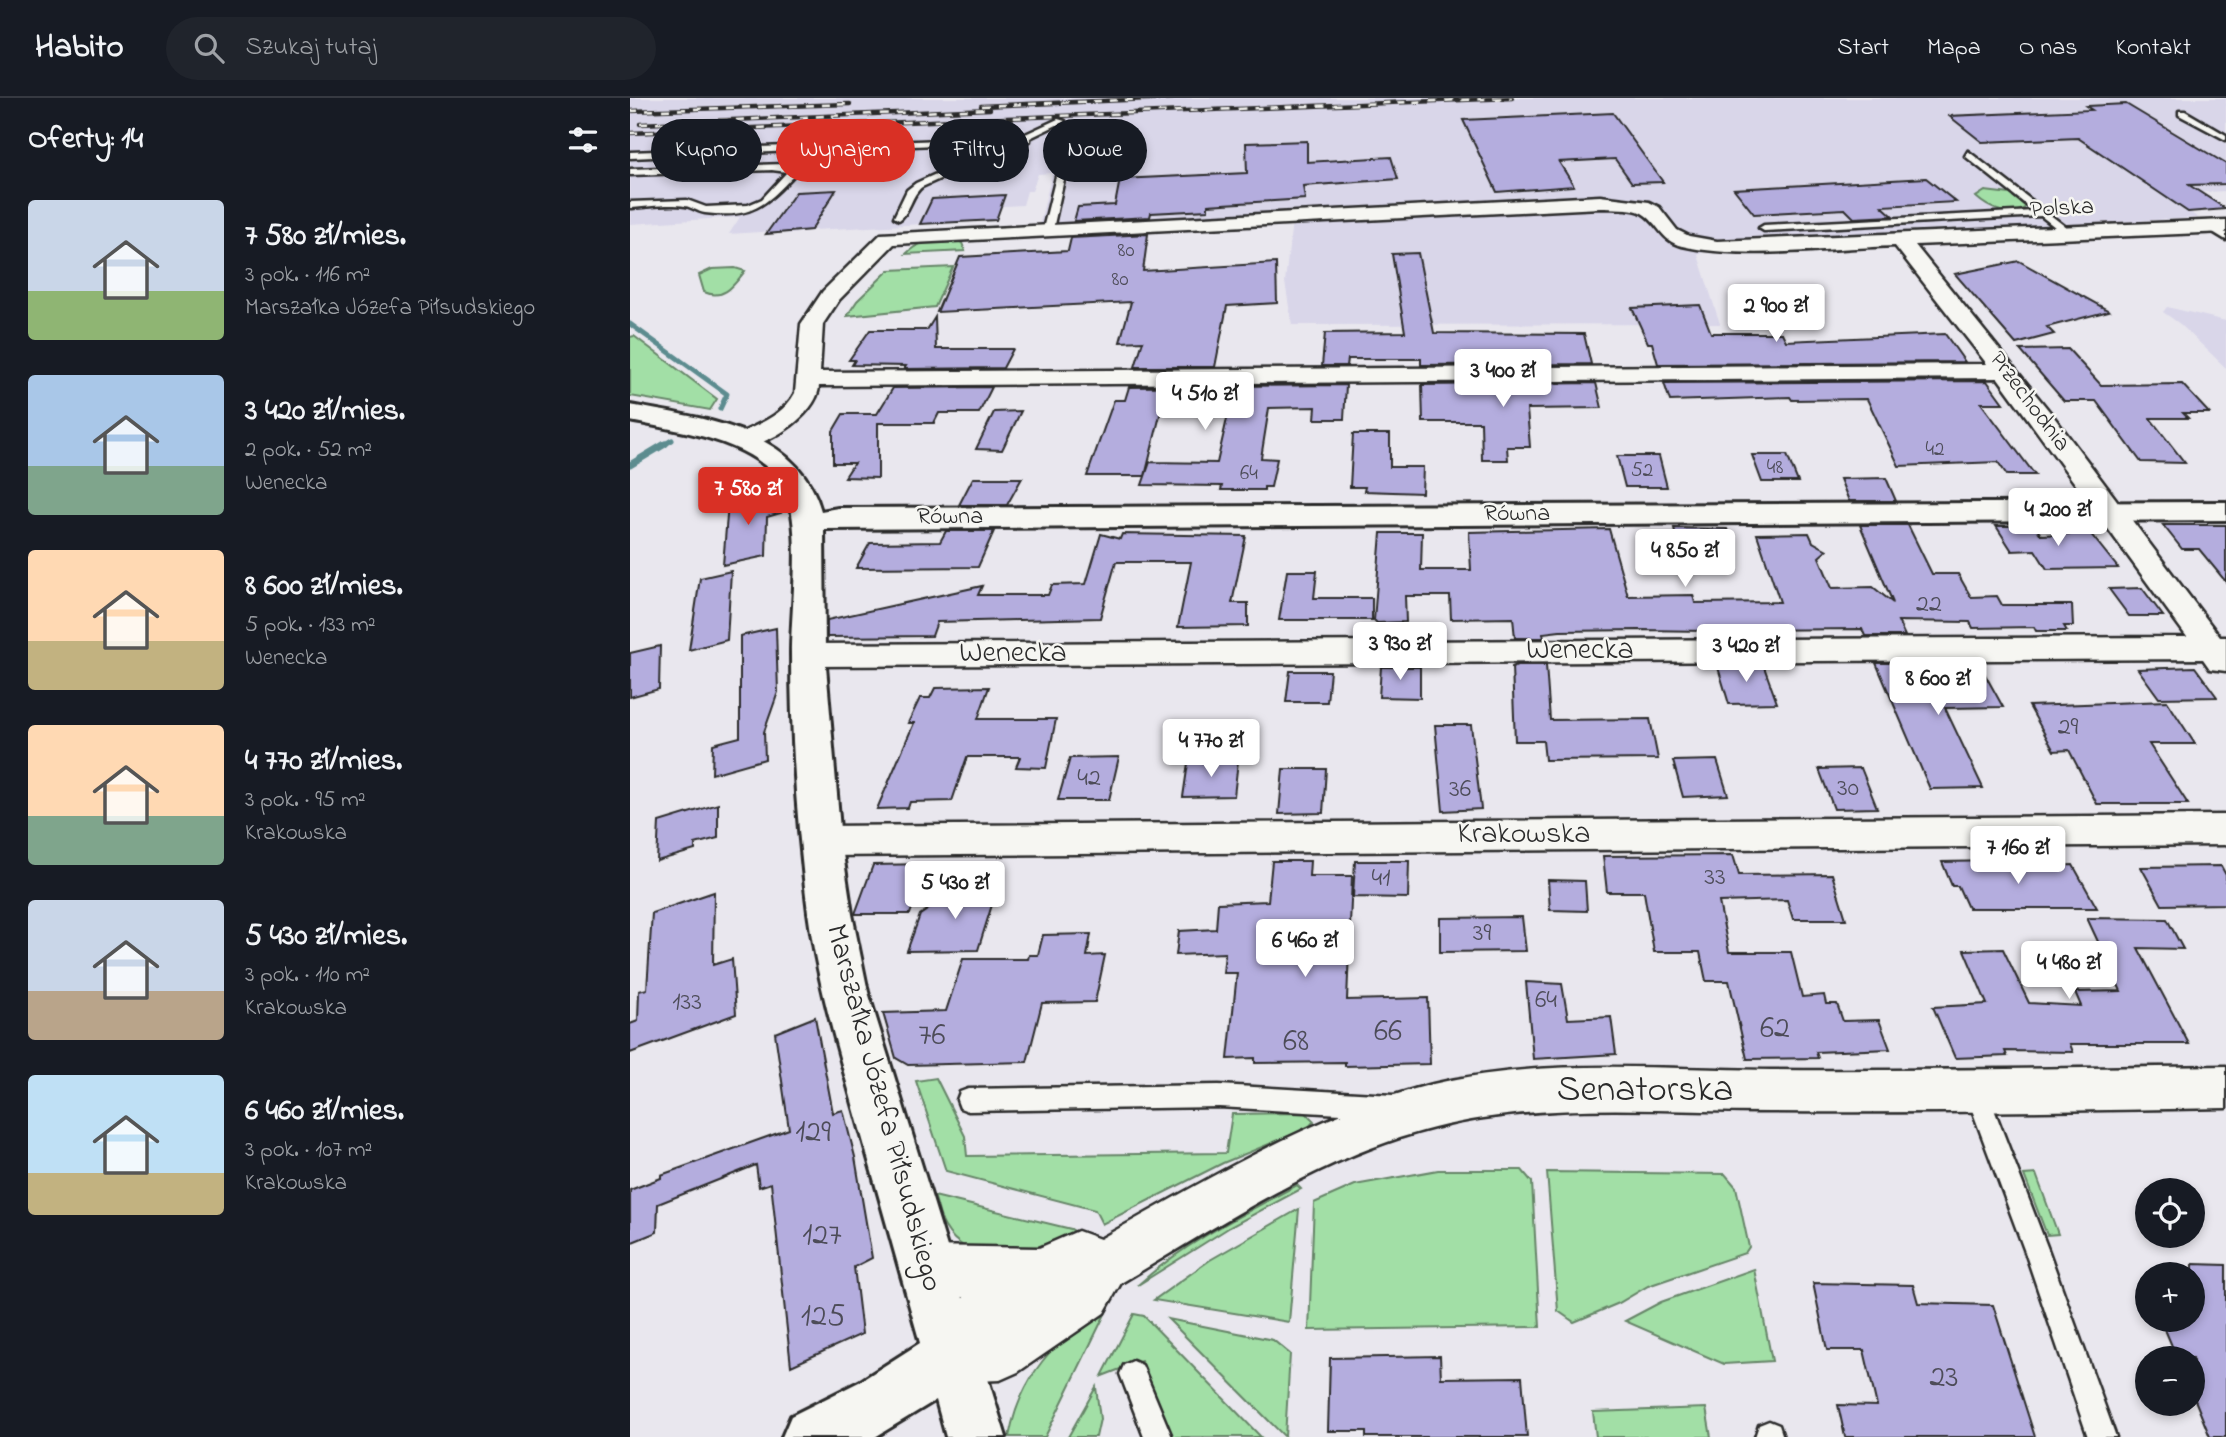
<!DOCTYPE html>
<html lang="pl">
<meta charset="utf-8">
<style>
body{margin:0;font-family:"Indie Flower",sans-serif;background:#20242c;color:#f1f3f6;height:100vh;display:flex;flex-direction:column;font-size:26px;white-space:nowrap}
*{box-sizing:border-box;margin:0}
p{font-size:23px;color:#9ea1a6}
.icon{flex:none;width:38px;height:38px;fill:none;stroke:currentColor;stroke-width:2;stroke-linecap:round;stroke-linejoin:round}
.map{position:relative;flex:1;overflow:hidden}
.sheet{display:flex;flex-direction:column;background:#171b24;width:630px}
.sheet>*{flex:none}
.banner{position:absolute;left:21px;top:21px;width:665px;height:63px;display:flex;gap:14px}
.tools{position:absolute;left:1505px;top:1080px;display:grid;gap:14px}
.tools a{display:grid;place-items:center;width:70px;height:70px;border-radius:50%;background:#171b24;box-shadow:0 4px 10px #0003;font-size:35px}
.price{position:absolute;translate:-50% -60px;padding:0 16px;border-radius:7px;background:#fff;color:#222;font-size:23px;line-height:46px;filter:drop-shadow(0 2px 4px #0008)}
.price::after{content:'';position:absolute;left:50%;top:42px;width:21px;height:16px;margin-left:-10px;background:inherit;clip-path:polygon(0 0,100% 0,50% 100%)}
.price.on{background:#d93025;color:#fff}
ul{padding:0;list-style:none}
li{display:flex;align-items:center;gap:21px;height:175px;padding:0 28px}
li span{display:grid;place-items:center;flex:none;width:196px;height:140px;border-radius:7px;color:#555}
li>.icon{margin-inline-start:auto}
span .icon{width:84px;height:84px;fill:#fffc;stroke-width:1}
li b{font-size:30px}
h2{display:flex;justify-content:space-between;align-items:center;height:84px;padding:0 28px;font-size:30px}
.chip{padding:0 24px;border-radius:32px;background:#171b24;box-shadow:0 4px 10px #0003;font-size:24px;line-height:63px}
.chip.on{background:#d93025;color:#fff}
header{display:flex;align-items:center;gap:42px;box-sizing:border-box;height:98px;padding:0 35px;background:#171b24;border-bottom:2px solid #363941}
header strong{font-size:33px}
nav{display:flex;gap:38px;margin-inline-start:auto;font-size:24px}
.search{width:490px;height:63px;background:#20242c;display:flex;align-items:center;gap:18px;box-sizing:border-box;padding:0 24px;border-radius:38px;color:#9ea1a6;font-size:26px}
main{display:flex;flex:1;min-height:0}
.map>svg:first-child{display:block}
.built{fill:#d9d6e9}
.green{fill:#a2dfa6;stroke:#668568;stroke-width:2}
.lines{fill:none;stroke-linecap:round;stroke-linejoin:round}
.stream-far1{stroke:#5c8c8f;stroke-width:5}
.stream{stroke:#5c8c8f;stroke-width:7}
.building{fill:#b4adde;stroke:#2b2b2b;stroke-width:2}
.service-casing{stroke:#2b2b2b;stroke-width:5}
.minor-casing{stroke:#2b2b2b;stroke-width:5}
.tertiary-casing{stroke:#2b2b2b;stroke-width:6}
.service{fill:#f6f6f2;fill-rule:evenodd}
.minor{fill:#f6f6f2;fill-rule:evenodd}
.tertiary{fill:#f6f6f2;fill-rule:evenodd}
.rail-casing{stroke:#2b2b2b;stroke-width:4.5}
.rail{stroke:#f6f6f2;stroke-width:2.5;stroke-dasharray:8;stroke-linecap:butt}
.labels{text-anchor:middle;dominant-baseline:central;stroke-width:5;stroke-linejoin:round;paint-order:stroke}
.far-number-label{font-size:21px;fill:#4d4c58}
.far-street-label{font-size:24px;fill:#2b2b2b;stroke:#f6f6f2}
.number-label{font-size:26px;fill:#4d4c58}
.street-label{font-size:30px;fill:#2b2b2b;stroke:#f6f6f2}
.near-number-label{font-size:32px;fill:#4d4c58}
.near-street-label{font-size:37px;fill:#2b2b2b;stroke:#f6f6f2}
</style>
<header>
<strong>Habito</strong>
<div class="search"><svg class="icon" aria-label="search" viewBox="0 0 24 24"><circle cx="10" cy="10" r="6"/><path d="M15 15l6 6"/></svg>Szukaj tutaj</div>
<nav><a>Start</a><a>Mapa</a><a>O nas</a><a>Kontakt</a></nav>
</header>
<main>
<section class="sheet">
<h2>Oferty: 14<svg class="icon" aria-label="filters" viewBox="0 0 24 24"><path d="M4 7h16M4 17h16"/><circle cx="9" cy="7" r="2"/><circle cx="15" cy="17" r="2"/></svg></h2>
<ul>
<li><span style="background:linear-gradient(#c9d6e8 65%,#8fb573 0)"><svg class="icon" aria-label="home" viewBox="0 0 24 24"><path d="M3 11l9-7 9 7M6 9v11h12V9"/></svg></span><div><b>7 580 zł/mies.</b><p>3 pok. · 116 m²</p><p>Marszałka Józefa Piłsudskiego</p></div></li>
<li><span style="background:linear-gradient(#a9c7e8 65%,#7fa58c 0)"><svg class="icon" aria-label="home" viewBox="0 0 24 24"><path d="M3 11l9-7 9 7M6 9v11h12V9"/></svg></span><div><b>3 420 zł/mies.</b><p>2 pok. · 52 m²</p><p>Wenecka</p></div></li>
<li><span style="background:linear-gradient(#ffd9b3 65%,#c2b280 0)"><svg class="icon" aria-label="home" viewBox="0 0 24 24"><path d="M3 11l9-7 9 7M6 9v11h12V9"/></svg></span><div><b>8 600 zł/mies.</b><p>5 pok. · 133 m²</p><p>Wenecka</p></div></li>
<li><span style="background:linear-gradient(#ffd9b3 65%,#7fa58c 0)"><svg class="icon" aria-label="home" viewBox="0 0 24 24"><path d="M3 11l9-7 9 7M6 9v11h12V9"/></svg></span><div><b>4 770 zł/mies.</b><p>3 pok. · 95 m²</p><p>Krakowska</p></div></li>
<li><span style="background:linear-gradient(#c9d6e8 65%,#b9a48a 0)"><svg class="icon" aria-label="home" viewBox="0 0 24 24"><path d="M3 11l9-7 9 7M6 9v11h12V9"/></svg></span><div><b>5 430 zł/mies.</b><p>3 pok. · 110 m²</p><p>Krakowska</p></div></li>
<li><span style="background:linear-gradient(#bfe0f5 70%,#c2b280 0)"><svg class="icon" aria-label="home" viewBox="0 0 24 24"><path d="M3 11l9-7 9 7M6 9v11h12V9"/></svg></span><div><b>6 460 zł/mies.</b><p>3 pok. · 107 m²</p><p>Krakowska</p></div></li>
</ul>
</section>
<div class="map">
<svg width="1596" height="1339" viewBox="0 0 1596 1339">
<rect width="100%" height="100%" fill="#e9e7ee"/>
<filter id="ink" filterUnits="userSpaceOnUse"><feTurbulence type="fractalNoise" baseFrequency=".0143" numOctaves="2"/><feDisplacementMap in="SourceGraphic" scale="14" xChannelSelector="R" yChannelSelector="G"/><feConvolveMatrix kernelMatrix="1 2 1 2 8 2 1 2 1" color-interpolation-filters="sRGB"/></filter>
<g filter="url(#ink)">
<path class="built" d="M0,0H1596V93L1536,96L1568,120L1092,143L1068,157L1090,226L662,227L655,184L662,123L408,132L422,75L408,76L402,93H397L393,107L356,109L354,115H369L366,122L184,132L162,136L145,133L99,136L110,119L0,126Z
M1537,209L1596,223V270L1550,226L1533,214Z"/>
<path class="green" d="M1355,93L1380,96L1396,109C1380,120 1359,111 1346,99Z
M326,142L332,145L335,153L276,156C290,141 306,143 326,142Z
M323,169L305,209L217,218L227,203L259,172Z
M105,170L115,173C104,187 94,203 74,194L69,177L82,171Z
M4,238L87,301L80,312L0,298V239Z
M306,980L335,1038L337,1058L596,1055L602,1016L676,1015L684,1023L678,1030L593,1065L472,1126L465,1112L316,1073L286,983Z
M808,1072H892L902,1084L910,1229L679,1232L684,1105L725,1087Z
M917,1074L1095,1076L1106,1089L1119,1149L1115,1155L1018,1188L989,1205L944,1224L928,1213Z
M1406,1076L1428,1136L1417,1137L1394,1077Z
M667,1087L671,1091L600,1129L508,1187C554,1145 613,1116 667,1087Z
M304,1098L441,1131L447,1135C410,1154 341,1174 315,1129C309,1121 308,1107 304,1098Z
M669,1111L659,1224L524,1202L580,1162Z
M1124,1171L1142,1263L1094,1266L995,1223L1031,1204Z
M477,1212L415,1339H379C390,1281 424,1238 477,1212Z
M504,1216L514,1218L631,1339H543L511,1263L472,1278Z
M538,1221L643,1242L660,1256L655,1339Z
M466,1289L470,1321L466,1339H438Z
M1076,1310L1081,1339H966L963,1314Z"/>
<g class="lines">
<path class="stream-far1" d="M0,226L97,296L90,311
M32,348L42,342"/>
<path class="stream" d="M0,367L35,346"/>
</g>
<path class="building" d="M1496,6L1596,66V86L1559,87L1596,111L1558,114L1448,40L1352,44L1319,18L1462,12L1456,8Z
M983,15L1033,84L1002,85L985,61L929,64L944,88L867,94L833,22Z
M677,43V64L761,59L768,81L673,88L675,101L578,107V112L521,115L520,119L444,123L448,109L485,107L490,81L617,75L616,45Z
M1296,80L1326,104L1252,108L1263,118L1224,120L1215,111L1124,116L1104,91Z
M206,92L181,132L136,136L166,94Z
M375,97L366,122L290,126L302,101Z
M518,136L513,173L646,165L647,205L597,208L585,269H505L513,243L490,244L501,204L307,214L330,159L438,153L441,140Z
M788,155L804,235L954,236L961,266L791,267V261H718L717,268H692L695,235L775,234L762,156Z
M1389,163L1479,213L1417,229L1424,236L1386,246L1325,176Z
M1070,207L1081,235H1152L1156,243L1315,236L1335,264L1028,266L1022,245H1018L1002,210Z
M305,219L306,251H383L373,270L274,271L276,268L222,267L225,262H219L240,232H297Z
M1438,251L1471,287L1552,286L1579,315H1553L1558,320H1520L1555,365L1511,364L1466,303H1434L1390,252Z
M1357,283L1373,305H1351L1405,377H1377L1368,364L1269,368L1237,301L1162,302L1160,299L1040,303L1034,285Z
M966,285L972,310L897,311L900,349H877L878,362H852L851,324H793L792,287Z
M716,287L714,321H685L686,309L639,310L631,360L647,361L641,389H634V392H591L592,388L512,387L520,364L587,365L599,312L531,313L515,378H457L484,302H495L499,289Z
M362,289L349,315H309L304,325H248V380L215,379L224,365H203V333L213,316H247L263,290Z
M391,313L372,352L346,351L364,314Z
M723,336H760V369H793L792,395L734,393L735,389H720Z
M1122,357H1157L1168,384H1132Z
M987,358H1029L1037,389H995Z
M343,380H392L377,407H329Z
M1256,380L1266,403H1219L1210,381Z
M137,391L151,415L137,419L136,458L93,467L98,405Z
M1230,427H1278L1302,476H1328L1341,499L1367,498L1372,507H1442L1443,528H1434L1437,533H1406L1404,529L1343,530L1340,524L1268,523L1275,538H1235L1232,531L1121,532L1123,539H1078L1076,533L1009,532L930,533L913,535L914,540H885L883,520L821,521L820,498H775L776,524L747,525L744,522L751,435H792L791,472H841L839,434L979,431L998,498L1063,497L1065,505L1150,504L1127,436L1179,435L1183,444L1197,452L1189,459L1202,490L1243,489L1263,505Z
M1533,427H1596V484L1569,451H1552Z
M1366,428H1405L1411,437L1460,435L1488,470L1417,471L1405,452L1382,453Z
M1044,430L1097,431L1104,455H1050Z
M316,433H364L348,469L226,470L240,445L310,444Z
M471,436L490,441L492,436L616,438L602,505H618V528L548,529L561,464H486L470,520L307,524L302,538L197,539V522L352,488L348,497H418L422,487L456,486Z
M101,473L97,542L59,552L70,480Z
M657,473H687L684,500H742V522H649Z
M1512,490L1533,518H1499L1479,491Z
M146,530L148,594L134,634L135,661L82,676L83,646L110,639V538Z
M30,548L29,591L0,599V555Z
M1246,565H1288L1291,572L1352,571L1373,609L1315,610L1353,690L1300,691Z
M1087,566H1133L1147,605L1099,606Z
M887,567H916L920,622L1020,621L1028,661L915,662L913,643H885L882,569Z
M751,569H790V600L749,599Z
M1565,569L1587,599L1529,600L1508,571Z
M660,573H700L697,604H656Z
M359,589L348,621H426L416,670L386,669L390,659H337L322,703L280,704L278,710L247,711L284,625H278L290,600H300L305,590Z
M1537,603L1565,646H1519L1558,706H1467L1439,652L1424,653L1399,608Z
M805,627H841L851,711L813,713Z
M489,659L479,702H428L440,660Z
M1087,662L1098,697L1053,699L1043,663Z
M608,663L604,698L553,699L558,665Z
M1231,670L1247,710L1204,711L1189,671Z
M653,671H696L693,715L649,716Z
M88,706V740L65,746V752L27,763L29,724Z
M1103,757L1109,777L1202,776L1216,821H1163L1157,802L1089,804L1099,854H1161L1172,899L1194,897L1196,906H1207L1213,923L1249,922L1260,951L1186,954L1188,960L1117,961L1099,883H1076L1070,854H1024L1014,794H977L973,758Z
M642,763H680L679,778H722L717,902L798,900L800,966L715,968V964L625,965V960L598,961L607,875H593L595,855L546,857L549,833L586,831L588,805L638,803Z
M725,763H779L778,800L723,799Z
M1366,763L1369,770L1443,767L1467,810H1338L1328,788H1322L1312,764Z
M298,766L280,816H225L243,767Z
M1591,768L1596,777V806L1532,807L1511,769Z
M341,782H350L365,797L348,852L277,853L290,817Z
M918,782L955,783L957,813L920,812Z
M84,794L83,867L102,861L106,916L0,955V926L8,923L9,893L17,891L22,815Z
M892,819L896,853L810,854V820Z
M1457,820L1537,821L1553,851L1508,850L1559,946H1440L1443,954L1375,953L1377,958L1325,960L1303,909L1357,906L1334,852L1373,851L1399,905L1451,908L1445,894L1491,893Z
M461,836L457,858L475,857L465,904L412,905L397,964L278,967L266,960L253,915L316,913L333,861H398L399,857H408L413,837Z
M896,884L932,886L938,921L981,919L986,956L903,961Z
M185,919L203,1015L213,1012L225,1059L242,1160L224,1169L232,1236L161,1268L141,1085L129,1089L126,1067L28,1106L27,1134L0,1145V1092L31,1080V1077L159,1031L145,935Z
M1563,1166L1596,1167V1339H1580L1563,1297V1260H1547L1531,1222H1563Z
M1183,1185L1283,1187L1288,1205L1363,1207L1405,1339H1215L1208,1307L1247,1308L1234,1252H1197Z
M810,1258L811,1280L892,1279L897,1339H736V1333H698L700,1260Z"/>
<g class="lines">
<defs>
<path id="service" d="M1549,13H1555L1596,37V42L1549,17Z
M428,21L435,23L400,40V43L392,44L292,89C281,97 280,115 269,122L264,119L277,92L286,85L377,44L0,60V54L389,39Z
M437,47L441,50L423,131L418,134L413,131L433,50Z
M1338,53L1441,133V137H1435L1411,118L1134,133L1129,130L1134,127L1404,113L1335,58Z
M155,66L165,72V76C136,107 122,121 75,115C68,114 62,109 55,108C38,105 17,109 0,110V104L57,102L76,109L118,107L132,101L157,74L142,72L0,77V71Z
M1578,127H1584L1596,135V142L1578,131Z
M1346,982L1354,985L1357,993L1419,1154L1486,1339H1458L1395,1154L1335,993L1338,985Z
M589,987L763,997L771,1000L774,1008L771,1016L763,1019L589,1009L338,1013L330,1010L327,1002L330,994L338,991Z
M503,1263L512,1267L542,1339H514L490,1276L494,1267Z
M1139,1323L1149,1327L1153,1339H1125L1129,1327Z"/>
<path id="minor" d="M970,98L1019,104L1029,109L1047,132L1059,138L1087,143L1596,122V134L1285,147L1424,319L1590,539H1596V573L1580,571L1573,561L178,568L167,565L162,557L167,549L178,546L1557,539L1368,280L189,288C188,317 130,355 104,348L100,343L104,338C126,327 153,318 165,295L171,226L193,193L251,136ZM970,110C982,111 1001,109 1012,115C1029,125 1031,143 1052,148C1112,162 1202,150 1265,148L1357,266L190,274L193,226L209,202L264,146Z
M1596,717V747L191,758L178,754L172,743L178,732L191,728Z
M1596,968V1010C1445,1013 1293,1015 1142,1014C1030,1014 914,1002 804,1030C691,1058 590,1127 491,1185L474,1215L388,1274L370,1282L321,1284L303,1276L295,1258L303,1240L334,1199L295,1198L277,1191L270,1173L277,1155L295,1148L409,1150L448,1133L470,1141C577,1082 683,1016 803,986C913,960 1029,971 1140,972C1292,973 1444,970 1596,968Z"/>
<path id="tertiary" d="M0,307C71,320 168,330 191,413L208,410L1596,404V422L194,431L195,557L211,743L222,816L238,894L376,1339H316L306,1302L245,1339H152L161,1318L229,1284L290,1245C268,1166 246,1088 224,1010C206,945 187,881 178,814C167,729 161,641 161,555C161,512 172,435 157,397C136,343 49,333 0,323Z"/>
</defs>
<use href="#service" class="service-casing"/>
<use href="#minor" class="minor-casing"/>
<use href="#tertiary" class="tertiary-casing"/>
<use href="#service" class="service"/>
<use href="#minor" class="minor"/>
<use href="#tertiary" class="tertiary"/>
<defs>
<path id="rail" d="M351,8L543,0
M0,13L220,6
M10,26L360,11
M0,35L882,0"/>
</defs>
<use href="#rail" class="rail-casing"/>
<use href="#rail" class="rail"/>
</g>
</g>
<g class="labels">
<g class="far-number-label">
<text x="496" y="153">80</text>
<text x="490" y="182">80</text>
<text x="1305" y="352">42</text>
<text x="1145" y="370">48</text>
<text x="1012" y="373">52</text>
<text x="619" y="376">64</text>
</g>
<g class="far-street-label">
<text transform="translate(1432 111) rotate(-3)">Polska</text>
<text transform="translate(1399 304) rotate(53)">Przechodnia</text>
<text x="887" y="416">Równa</text>
<text x="320" y="419">Równa</text>
</g>
<g class="number-label">
<text x="1299" y="507">22</text>
<text x="1438" y="630">29</text>
<text x="459" y="681">42</text>
<text x="1218" y="691">30</text>
<text x="830" y="692">36</text>
<text x="1085" y="780">33</text>
<text x="751" y="781">41</text>
<text x="852" y="836">39</text>
<text x="916" y="903">64</text>
<text x="57" y="905">133</text>
</g>
<g class="street-label">
<text x="950" y="553">Wenecka</text>
<text x="383" y="556">Wenecka</text>
<text x="894" y="737">Krakowska</text>
<text transform="translate(253 1010) rotate(75)">Marszałka Józefa Piłsudskiego</text>
</g>
<g class="near-number-label">
<text x="1145" y="931">62</text>
<text x="758" y="934">66</text>
<text x="302" y="938">76</text>
<text x="666" y="944">68</text>
<text x="183" y="1035">129</text>
<text x="192" y="1138">127</text>
<text x="193" y="1219">125</text>
<text x="1314" y="1280">23</text>
</g>
<g class="near-street-label">
<text x="1015" y="993">Senatorska</text>
</g>
</g>
</svg>
<div class="tools">
<a><svg class="icon" aria-label="locate" viewBox="0 0 24 24"><circle cx="12" cy="12" r="6"/><path d="M12 2v4M12 18v4M2 12h4M18 12h4"/></svg></a>
<a>+</a>
<a>−</a>
</div>
<b class="price" style="left:1146px;top:246px">2 900 zł</b>
<b class="price" style="left:873px;top:311px">3 400 zł</b>
<b class="price" style="left:575px;top:334px">4 510 zł</b>
<b class="price on" style="left:118px;top:429px">7 580 zł</b>
<b class="price" style="left:1428px;top:450px">4 200 zł</b>
<b class="price" style="left:1055px;top:491px">4 850 zł</b>
<b class="price" style="left:770px;top:584px">3 930 zł</b>
<b class="price" style="left:1116px;top:586px">3 420 zł</b>
<b class="price" style="left:1308px;top:619px">8 600 zł</b>
<b class="price" style="left:581px;top:681px">4 770 zł</b>
<b class="price" style="left:1388px;top:788px">7 160 zł</b>
<b class="price" style="left:325px;top:823px">5 430 zł</b>
<b class="price" style="left:675px;top:881px">6 460 zł</b>
<b class="price" style="left:1439px;top:903px">4 480 zł</b>
<div class="banner">
<a class="chip">Kupno</a>
<a class="chip on">Wynajem</a>
<a class="chip">Filtry</a>
<a class="chip">Nowe</a>
</div>
</div>
</main>
